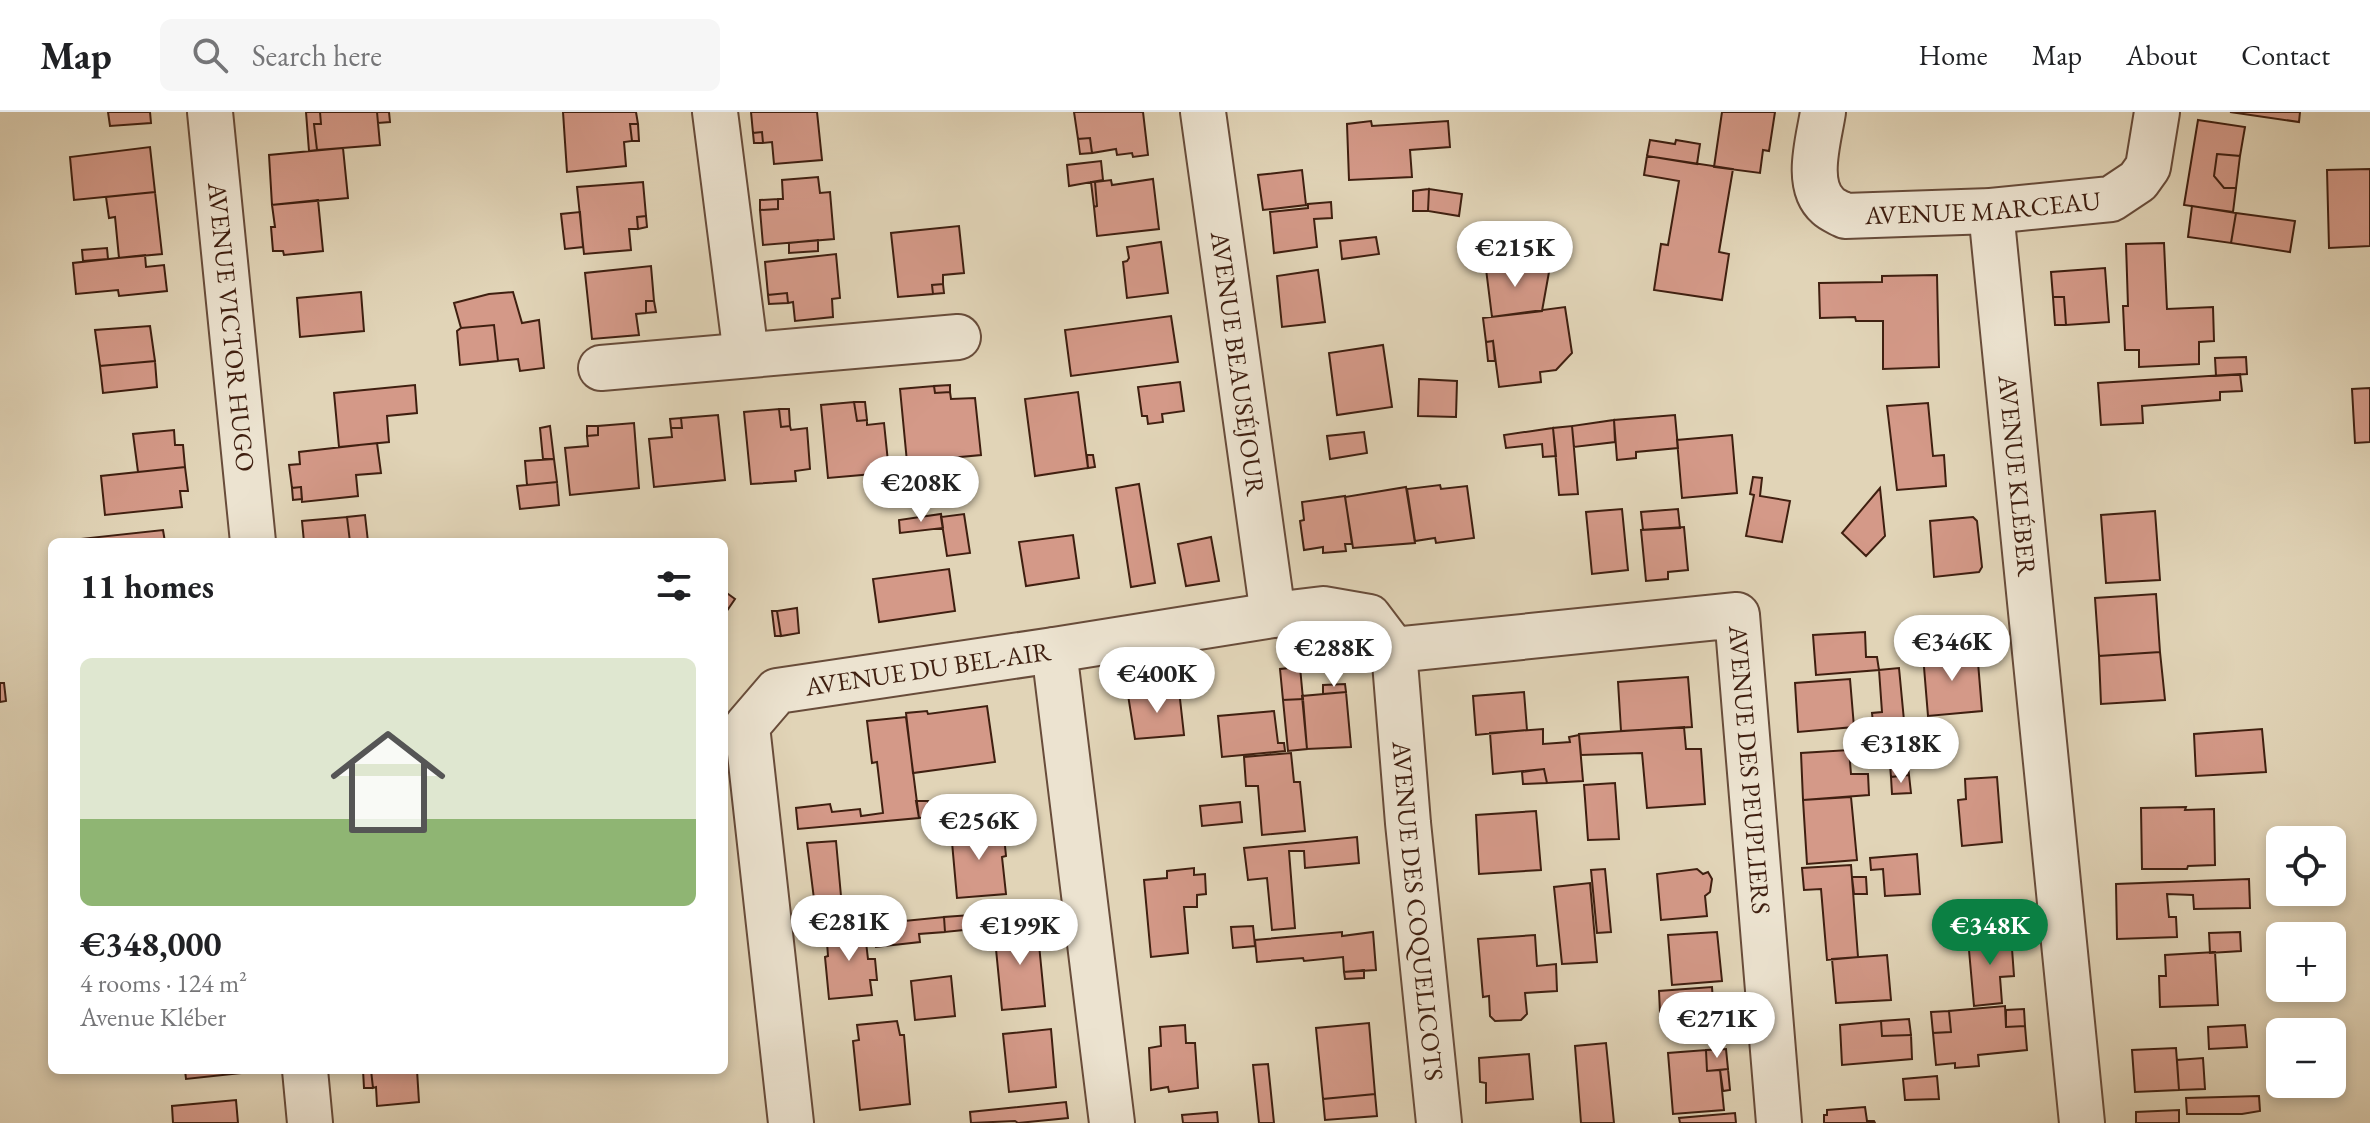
<!DOCTYPE html>
<meta charset="utf-8">
<style>
body{margin:0;font-family:"EB Garamond",serif;background:#f6f6f6;color:#202124;height:100vh;display:flex;flex-direction:column;font-size:30px;white-space:nowrap}
*{box-sizing:border-box;margin:0}
p{font-size:26px;color:#757577}
.icon{flex:none;width:44px;height:44px;fill:none;stroke:currentColor;stroke-width:2;stroke-linecap:round;stroke-linejoin:round}
.map{position:relative;flex:1;overflow:hidden}
.panel{position:absolute;left:48px;top:426px;width:680px;height:536px;display:flex;flex-direction:column;background:#fff;border-radius:12px;box-shadow:0 4px 12px #0003}
.panel>*{flex:none}
.buttons{position:absolute;left:2266px;top:714px;display:grid;gap:16px}
.buttons a{display:grid;place-items:center;width:80px;height:80px;border-radius:12px;background:#fff;box-shadow:0 4px 12px #0003;font-size:40px}
.price{position:absolute;translate:-50% -68px;padding:0 18px;border-radius:28px;background:#fff;color:#222;font-size:26px;line-height:52px;filter:drop-shadow(0 2px 4px #0008)}
.price::after{content:'';position:absolute;left:50%;top:48px;width:24px;height:18px;margin-left:-12px;background:inherit;clip-path:polygon(0 0,100% 0,50% 100%)}
.price.selected{background:#0b8043;color:#fff}
ul{padding:0;list-style:none}
li{display:grid;align-content:center;gap:16px;height:424px;padding:0 32px}
li+li{border-top:2px solid #e0e0e0}
li span{display:grid;place-items:center;height:248px;border-radius:12px;color:#555}
li>.icon{margin-inline-start:auto}
span .icon{width:144px;height:144px;fill:#fffc;stroke-width:1}
li b{font-size:34px}
h2{display:flex;justify-content:space-between;align-items:center;height:96px;padding:0 32px;font-size:34px}
header{display:flex;align-items:center;gap:48px;box-sizing:border-box;height:112px;padding:0 40px;background:#fff;border-bottom:2px solid #e0e0e0}
header strong{font-size:38px}
nav{display:flex;gap:44px;margin-inline-start:auto;font-size:28px}
.search{width:560px;height:72px;background:#f6f6f6;display:flex;align-items:center;gap:20px;box-sizing:border-box;padding:0 28px;border-radius:12px;color:#757577;font-size:30px}
.map>svg:first-child{display:block}
.building{fill:#d49988;stroke:#3f1f10;stroke-width:2}
.lines{fill:none;stroke-linecap:round;stroke-linejoin:round}
.minor-casing{stroke:#684c3a;stroke-width:48}
.minor{stroke:#ece3d0;stroke-width:44}
.labels{text-anchor:middle;dominant-baseline:central;stroke-width:6;stroke-linejoin:round;paint-order:stroke}
.street-label{font-size:26px;fill:#3f1f10;stroke:#ece3d0}
</style>
<header>
<strong>Map</strong>
<div class="search"><svg class="icon" aria-label="search" viewBox="0 0 24 24"><circle cx="10" cy="10" r="6"/><path d="M15 15l6 6"/></svg>Search here</div>
<nav><a>Home</a><a>Map</a><a>About</a><a>Contact</a></nav>
</header>
<div class="map">
<svg width="2370" height="1011" viewBox="0 0 2370 1011">
<rect width="100%" height="100%" fill="#e1d4b7"/>
<filter id="stains"><feTurbulence type="fractalNoise" baseFrequency=".0025" numOctaves="4"/><feColorMatrix values="0 0 0 0 .2 0 0 0 0 .09 0 0 0 0 .02 0 0 0 .5 -.17"/></filter>
<radialGradient id="worn" r=".72"><stop offset=".6" stop-color="#630" stop-opacity="0"/><stop offset="1" stop-color="#630" stop-opacity=".3"/></radialGradient>
<path class="building" d="M108,0H150L151,11L110,14Z
M306,0H320L321,12H314L317,38L309,39Z
M320,0H377L380,33L317,38L314,12H321Z
M377,0H389L390,10L378,11Z
M563,0H636L638,12H630L632,29L624,30L626,54L567,60Z
M751,0H817L822,48L774,52L772,30L763,31L762,20L753,21Z
M1074,0H1143L1148,43L1133,45L1132,41L1117,43L1116,37L1092,41L1090,26L1078,27Z
M1722,0H1775L1769,39L1763,38L1760,61L1714,55Z
M2230,0H2300L2299,10Z
M2198,8L2245,15L2240,44L2217,42L2214,64L2224,76H2236L2233,100L2184,93Z
M1371,9L1372,14L1448,9L1450,35L1410,38L1412,65L1349,68L1347,12Z
M630,12H638L639,29H632Z
M762,20L763,31H754L753,21Z
M1090,26L1092,41L1080,42L1078,27Z
M1650,28L1675,32L1676,28L1700,32L1697,52L1647,44Z
M150,35L155,80L74,88L70,45Z
M343,36L348,86L272,93L269,43Z
M2217,42L2240,44L2236,76H2224L2214,64Z
M1647,44L1733,57L1719,140L1729,142L1722,188L1654,178L1661,132L1668,133L1679,69L1644,63Z
M1101,49L1103,68L1069,74L1067,53Z
M2370,57V134L2329,136L2327,58Z
M1302,58L1306,93L1263,98L1258,63Z
M818,65L820,81L830,80L834,127L763,133L760,98L778,97V87H783L782,68Z
M1153,67L1159,117L1097,124L1094,95L1097,94L1095,70L1111,68L1112,73Z
M643,70L646,104L637,105L638,117H629L631,138L584,142L577,75Z
M1091,70H1095L1097,94L1094,95Z
M1429,77L1428,99H1413V79Z
M1429,77L1462,82L1459,104L1428,99Z
M155,80L162,142L119,146L115,105L109,106L106,85Z
M778,87V97L760,98V88Z
M318,88L323,139L284,143L283,139H273L271,115H275L272,93Z
M1331,90L1332,106L1314,107L1317,135L1274,141L1270,100L1308,96V92Z
M2192,94L2236,101L2231,131L2188,125Z
M580,100L583,135L565,137L561,102Z
M2236,101L2295,109L2290,140L2231,131Z
M646,104L647,115L638,117L637,105Z
M959,114L964,161L943,163V172L932,173L933,182L898,185L891,121Z
M1376,125L1379,142L1342,147L1340,129Z
M818,128V139L789,141V131Z
M1161,130L1168,181L1127,186L1123,150L1127,149L1129,146L1127,135Z
M2164,131L2167,197L2213,195L2214,229L2199,230V252L2139,255V238H2125L2123,194H2128L2126,132Z
M107,136L108,147L83,149L82,138Z
M836,142L840,186L832,187L833,205L795,209L793,190L788,191L787,181L768,183L765,150Z
M145,143L146,155L164,153L167,179L119,184L118,178L76,182L73,151Z
M1485,149L1549,160L1542,199L1492,205Z
M651,154L654,189H646V201L636,202L639,223L592,227L585,161Z
M2105,156L2109,210L2066,213L2064,185H2053L2051,160Z
M1318,158L1325,210L1282,215L1277,164Z
M1937,163L1939,255L1883,257V209H1856L1855,205L1820,206L1819,171L1882,170V164Z
M943,172L944,181L933,182L932,173Z
M361,180L364,219L300,225L297,186Z
M513,180L522,211L539,208L544,256L520,259L518,247L498,249L494,213L461,216L454,191L489,182Z
M787,181L788,191L769,192L768,183Z
M2053,185H2064L2066,213H2055Z
M646,189H654L656,200L646,201Z
M1565,195L1572,241L1556,258L1540,260L1541,270L1499,275L1493,229L1486,230L1483,206Z
M1171,204L1178,250L1071,264L1065,218Z
M494,213L498,249L460,253L457,219L461,216Z
M150,214L155,249L100,254L95,218Z
M1493,229L1495,249H1488L1486,230Z
M1383,233L1392,295L1337,303L1329,241Z
M2246,245L2247,262L2216,264L2215,246Z
M155,249L157,275L103,281L100,254Z
M2240,262L2242,279L2220,280V288L2142,294L2143,311L2101,313L2098,271Z
M1419,267L1457,269L1456,305L1418,304Z
M1180,270L1184,299L1162,302L1163,310L1148,312L1147,304H1142L1138,275Z
M415,273L417,301L387,304L389,330L339,335L334,281Z
M950,273V280L935,281L934,274Z
M934,274L935,281L950,280L951,287L975,286L981,343L907,350L900,277Z
M2370,276V330L2355,331L2352,277Z
M1078,280L1088,356L1035,364L1025,287Z
M854,290L857,309L867,308V313L884,311L888,350L873,352V362L828,366L821,293Z
M854,290H865L867,308L857,309Z
M1928,291L1933,344L1944,343L1946,374L1897,378L1887,294Z
M779,297L781,315L790,314L791,318L807,316L810,357L795,359L796,369L751,372L744,300Z
M779,297H789L790,314L781,315Z
M718,303L725,368L654,375L649,327L672,325L671,316H682L681,306Z
M1675,303L1678,336L1636,340V346L1617,348L1614,308Z
M681,306L682,316H671L670,307Z
M1614,308L1615,330L1574,335L1572,314Z
M634,311L639,376L570,383L565,336L588,334L587,324L598,323V314Z
M550,314L554,347H543L540,316Z
M587,314H598V323L587,324Z
M1572,314L1578,382L1559,383L1553,316Z
M1553,316L1556,344L1543,345L1542,332L1506,336L1504,323Z
M174,318L175,333H183L185,355L138,360L133,322Z
M1364,320L1367,341L1330,347L1327,324Z
M1732,323L1737,381L1682,386L1677,328Z
M377,331L381,361L356,363L358,384L302,390L301,375L292,376L289,353L300,352L299,340Z
M1087,343H1093L1095,355L1088,356Z
M554,347L557,370L527,373L525,349Z
M185,355L188,379H180L182,395L105,403L101,364Z
M1753,365L1762,366L1760,384L1790,389L1782,430L1746,424L1754,383L1750,382Z
M557,370L559,393L520,397L517,374Z
M1139,372L1155,471L1131,475L1116,376Z
M1440,373L1441,377L1467,374L1474,426L1436,431L1435,426L1415,429L1407,377Z
M301,375L302,387L293,388L292,376Z
M1406,375L1415,431L1353,436L1345,385Z
M1880,376L1885,424L1866,444L1842,421Z
M1345,384L1352,432H1345L1346,439L1323,441V435L1304,438L1300,409L1304,408L1302,390Z
M1622,397L1628,458L1592,462L1586,400Z
M1678,397L1680,416L1643,418L1641,400Z
M2155,399L2160,468L2106,471L2101,403Z
M941,402L943,416L900,421L899,408Z
M964,402L970,441L947,444L941,405Z
M365,403L368,430H350L347,405Z
M347,405L350,430H304L302,409Z
M1973,405L1977,409L1982,455L1979,460L1934,465L1930,409Z
M1684,415L1688,458L1668,460V467L1646,469L1641,418Z
M163,418L165,430H81L80,427Z
M1073,423L1079,466L1026,474L1019,430Z
M1211,425L1219,469L1186,474L1178,432Z
M949,457L955,499L879,510L873,467Z
M724,479L735,487L724,503Z
M2156,482L2160,540L2099,544L2095,486Z
M797,496L799,521L781,524L777,499Z
M772,499H777L781,524H775Z
M1865,520L1866,545H1877L1879,558L1816,563L1813,523Z
M1977,538L1982,599L1928,604L1923,543Z
M2160,540L2165,588L2101,592L2099,544Z
M1300,555L1303,587L1283,588L1280,557Z
M1899,556L1905,619L1874,621L1872,601L1882,600L1879,558Z
M1688,565L1692,615L1621,619L1618,570Z
M1850,567L1854,615L1798,620L1795,571Z
M0,571H4L6,589L0,590Z
M1345,572L1346,580L1323,582V573Z
M1179,578L1184,623L1135,627L1128,583Z
M1346,580L1351,635L1307,637L1302,584Z
M1524,580L1527,618L1476,623L1473,584Z
M1303,587L1307,637L1288,639L1283,588Z
M987,594L995,650L913,661L906,601L927,599L928,602Z
M1274,599L1278,631H1284L1285,639L1222,645L1218,604Z
M906,605L919,706L798,717L796,696L830,692L832,700L860,697L861,704L883,701L877,650L872,651L867,609Z
M1684,615L1686,637H1701L1705,692L1647,696L1642,641L1581,643L1579,622Z
M1543,617V632L1570,630L1569,625L1579,623L1583,669L1547,671L1544,657L1493,662L1490,621Z
M2262,617L2266,660L2196,664L2194,622Z
M1905,619L1909,663L1891,665L1889,640H1875L1874,621Z
M1849,638L1851,662H1868L1869,683L1803,688L1801,641Z
M1291,641L1294,670H1300L1305,719L1262,723L1258,674H1246L1244,645Z
M1544,657L1547,671L1523,672L1522,660Z
M1909,663L1911,681L1892,682L1891,665Z
M1997,665L2002,730L1962,734L1958,688L1966,687L1965,667Z
M1615,671L1619,727L1588,728L1584,673Z
M1851,685L1857,748L1807,752L1803,688Z
M916,689H928L930,705L919,706Z
M1240,690L1242,710L1202,714L1200,694Z
M2186,695L2185,698L2214,697L2215,753L2188,754L2187,757H2142L2141,696Z
M1536,699L1541,758L1479,762L1476,703Z
M1003,714L1006,744L1002,745L1006,782L957,786L951,719Z
M1357,725L1359,751L1305,756L1304,739H1289L1295,816L1272,818L1267,766L1248,768L1244,736Z
M836,729L841,784L814,787L807,731Z
M1917,742L1920,782L1885,784L1883,757L1871,758L1870,746Z
M1851,753L1858,845L1827,848L1821,777L1804,778L1802,756Z
M1194,756V763L1205,762L1206,782L1197,783V795H1184L1188,841L1151,845L1144,768L1167,766V759Z
M1605,757L1611,820L1597,821L1591,758Z
M1697,757L1703,762L1708,760L1712,767L1710,780L1705,784L1707,804L1661,808L1657,762Z
M1852,765H1866L1867,782H1854Z
M2249,767L2250,796L2194,797L2193,783L2167,782L2169,805H2176L2177,825L2117,827L2116,772Z
M1590,771L1597,850L1562,852L1554,775Z
M971,803L973,817L945,820L944,805Z
M944,805L945,820L919,822L920,830L876,835L874,812Z
M1037,812L1045,894L1002,898L994,817Z
M864,813L868,847H875L877,868H870L872,883L829,887L825,845L828,844L826,817Z
M1253,814L1255,834L1233,836L1231,815Z
M1342,820V824L1373,820L1376,858L1344,860L1343,845L1304,849L1303,846L1257,850L1255,828Z
M1717,820L1722,869L1672,873L1668,823Z
M2240,820L2241,839L2210,841L2209,821Z
M1535,823L1537,854L1556,852L1557,879L1525,881L1527,902L1521,908L1495,909L1490,904L1489,884L1483,885L1478,827Z
M2011,823L2014,864L2000,865L2002,891L1974,894L1968,827Z
M2215,840L2218,893L2160,895L2159,864H2166L2165,843Z
M1887,843L1891,888L1836,891L1832,847Z
M1364,858V866L1345,867L1344,860Z
M951,864L955,904L915,908L911,869Z
M1712,875L1715,919L1708,920L1709,929L1690,930L1688,921L1677,922L1675,900H1660L1659,879Z
M2005,894L2006,915L2025,914L2027,938L1978,943L1979,954L1955,956V951L1936,953L1933,921L1951,920L1949,899Z
M2024,897L2025,914L2006,915V898Z
M1949,899L1951,920L1933,921L1931,900Z
M1909,907L1911,923L1882,924L1881,909Z
M897,909L900,923H904L910,992L860,998L853,929L859,928L857,913Z
M1881,909L1882,924L1911,923L1912,947L1842,953L1840,913Z
M1369,911L1375,982L1323,987L1316,916Z
M1185,913L1186,931H1195L1198,976L1169,980L1168,975L1151,978L1149,936L1161,934L1160,915Z
M2245,913L2247,935L2209,937L2208,915Z
M1051,917L1056,975L1009,980L1003,922Z
M1606,931L1614,1011H1581L1575,934Z
M2176,936L2179,978L2135,980L2132,938Z
M1726,937L1728,957L1707,959L1706,938Z
M1706,938L1707,959L1720,958L1724,998L1673,1002L1668,941Z
M1529,942L1533,987L1486,991V971L1480,970L1479,946Z
M2203,946L2205,977L2179,978L2177,948Z
M1268,952L1274,1011H1259L1253,953Z
M1728,957L1730,978L1723,979L1720,958Z
M185,958H250V960L186,967Z
M363,958H371L373,976H364Z
M371,958H417L419,990L377,994L376,975L373,976Z
M1937,964L1939,987L1905,988L1903,967Z
M1375,982L1377,1004L1325,1008L1323,987Z
M2259,984L2260,999L2242,1002H2187L2186,986Z
M236,988L238,1011H173L172,994Z
M1066,990L1068,1006L1018,1011L1015,1009L971,1011L970,1000Z
M1865,995L1867,1009H1874L1875,1011H1824V1003H1827V998Z
M2179,998V1011H2136V1000Z
M1217,1000L1218,1011H1183L1182,1003Z
M1735,1001L1736,1011H1680L1679,1006Z"/>
<g class="lines">
<defs>
<g id="minor">
<path id="s1" d="M210,0L253,430"/>
<path d="M715,0L746,243"/>
<path id="s2" d="M1203,0L1273,503"/>
<path id="s3" d="M1823,0C1819,27 1804,73 1828,94C1832,98 1840,101 1845,104L1991,99L2111,87L2138,69L2148,55L2157,0"/>
<path id="s4" d="M1991,99L2082,1011"/>
<path d="M601,256L958,225"/>
<path d="M1054,538L1112,1011"/>
<path id="s5" d="M1394,538L1737,503L1779,1011"/>
<path id="s6" d="M1394,538L1408,711L1439,1011"/>
<path d="M305,958L310,1011"/>
<path id="s7" d="M791,1011L747,614L777,579L1054,538L1273,503L1323,497L1369,505L1394,538"/>
</g>
</defs>
<use href="#minor" class="minor-casing"/>
<use href="#minor" class="minor"/>
</g>
<g class="labels">
<g class="street-label">
<text stroke="none"><textPath href="#s3" startOffset="256">AVENUE MARCEAU</textPath></text>
<text stroke="none"><textPath href="#s1" startOffset="216">AVENUE VICTOR HUGO</textPath></text>
<text stroke="none"><textPath href="#s2" startOffset="254">AVENUE BEAUSÉJOUR</textPath></text>
<text stroke="none"><textPath href="#s4" startOffset="266">AVENUE KLÉBER</textPath></text>
<text stroke="none"><textPath href="#s7" startOffset="598">AVENUE DU BEL-AIR</textPath></text>
<text stroke="none"><textPath href="#s5" startOffset="500">AVENUE DES PEUPLIERS</textPath></text>
<text stroke="none"><textPath href="#s6" startOffset="262">AVENUE DES COQUELICOTS</textPath></text>
</g>
</g>
<rect width="100%" height="100%" filter="url(#stains)"/>
<rect width="100%" height="100%" fill="url(#worn)"/>
</svg>
<div class="buttons">
<a><svg class="icon" aria-label="locate" viewBox="0 0 24 24"><circle cx="12" cy="12" r="6"/><path d="M12 2v4M12 18v4M2 12h4M18 12h4"/></svg></a>
<a>+</a>
<a>−</a>
</div>
<b class="price" style="left:1515px;top:177px">€215K</b>
<b class="price" style="left:921px;top:412px">€208K</b>
<b class="price" style="left:1952px;top:571px">€346K</b>
<b class="price" style="left:1334px;top:577px">€288K</b>
<b class="price" style="left:1157px;top:603px">€400K</b>
<b class="price" style="left:1901px;top:673px">€318K</b>
<b class="price" style="left:979px;top:750px">€256K</b>
<b class="price" style="left:849px;top:851px">€281K</b>
<b class="price" style="left:1020px;top:855px">€199K</b>
<b class="price selected" style="left:1990px;top:855px">€348K</b>
<b class="price" style="left:1717px;top:948px">€271K</b>
<section class="panel">
<h2>11 homes<svg class="icon" aria-label="filters" viewBox="0 0 24 24"><path d="M4 7h16M4 17h16"/><circle cx="9" cy="7" r="2"/><circle cx="15" cy="17" r="2"/></svg></h2>
<ul>
<li><span style="background:linear-gradient(#dfe7d0 65%,#8fb573 0)"><svg class="icon" aria-label="home" viewBox="0 0 24 24"><path d="M3 11l9-7 9 7M6 9v11h12V9"/></svg></span><div><b>€348,000</b><p>4 rooms · 124 m²</p><p>Avenue Kléber</p></div></li>
</ul>
</section>
</div>
